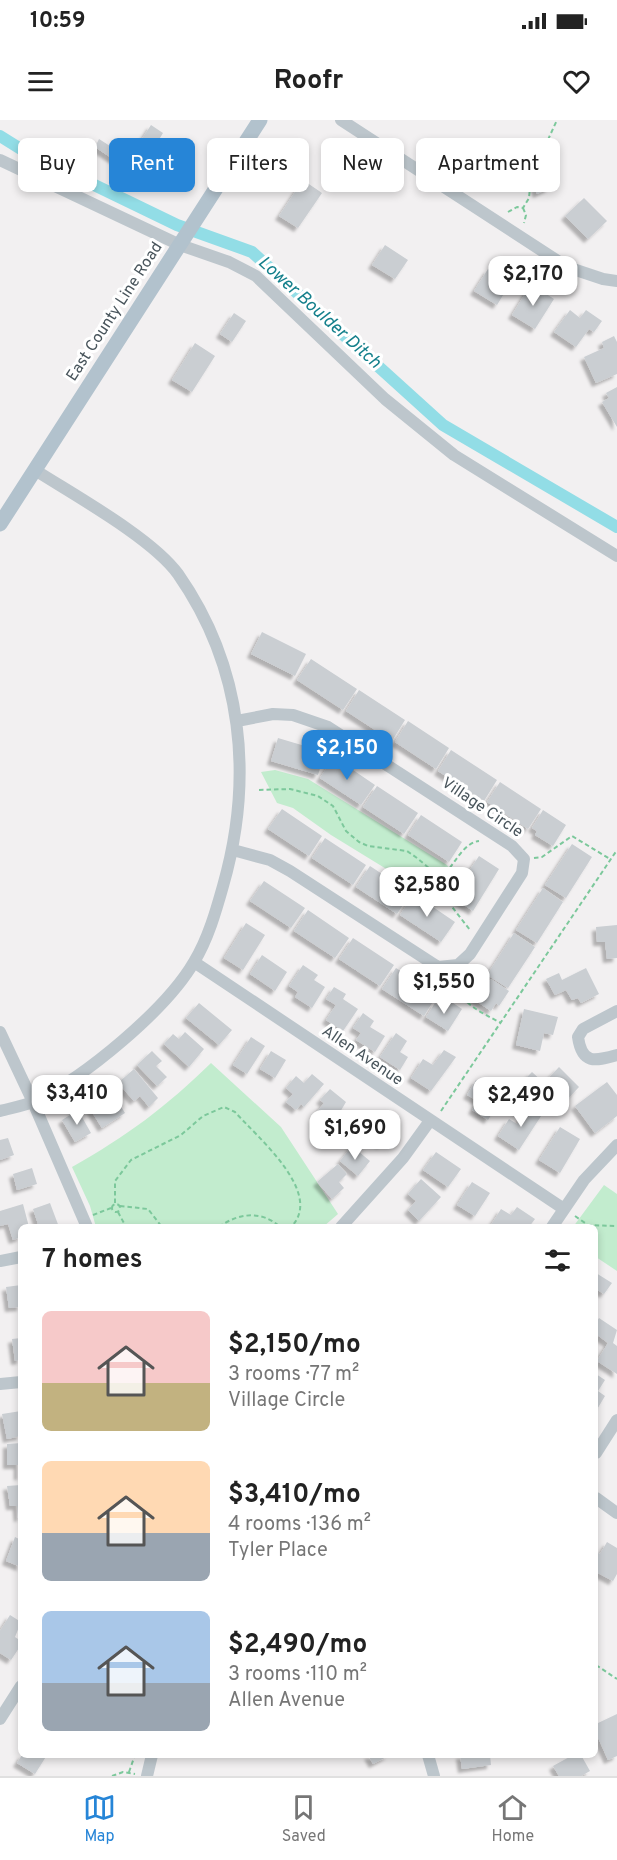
<!DOCTYPE html>
<meta charset="utf-8">
<style>
body{margin:0;font-family:Overpass,sans-serif;background:#f2f2f2;color:#222;height:100vh;display:flex;flex-direction:column;font-size:22px;white-space:nowrap}
*{box-sizing:border-box;margin:0}
p{font-size:20px;color:#767676}
.icon{flex:none;width:33px;height:33px;fill:none;stroke:currentColor;stroke-width:2;stroke-linecap:round;stroke-linejoin:round}
.map{position:relative;flex:1;overflow:hidden}
.drawer{position:absolute;left:18px;top:1104px;width:580px;height:534px;display:flex;flex-direction:column;background:#fff;border-radius:9px;box-shadow:0 3px 9px #0003}
.drawer>*{flex:none}
.top-card{position:absolute;left:18px;top:18px;width:582px;height:54px;display:flex;gap:12px}
.price{position:absolute;translate:-50% -51px;padding:0 14px;border-radius:12px;background:#fff;color:#222;font-size:20px;line-height:39px;filter:drop-shadow(0 2px 3px #0008)}
.price::after{content:'';position:absolute;left:50%;top:36px;width:18px;height:14px;margin-left:-9px;background:inherit;clip-path:polygon(0 0,100% 0,50% 100%)}
.price.current{background:#2685d7;color:#fff}
ul{padding:0;list-style:none}
li{display:flex;align-items:center;gap:18px;height:150px;padding:0 24px}
li span{display:grid;place-items:center;flex:none;width:168px;height:120px;border-radius:9px;color:#555}
li>.icon{margin-inline-start:auto}
span .icon{width:72px;height:72px;fill:#fffc;stroke-width:1}
li b{font-size:26px}
h2{display:flex;justify-content:space-between;align-items:center;height:72px;padding:0 24px;font-size:26px}
.tag{padding:0 21px;border-radius:9px;background:#fff;box-shadow:0 3px 9px #0003;font-size:21px;line-height:54px}
.tag.current{background:#2685d7;color:#fff}
.status{display:flex;justify-content:space-between;align-items:center;height:42px;padding:0 30px;background:#fff;direction:ltr}
.status svg{height:16px;fill:currentColor}
header{display:flex;justify-content:space-between;align-items:center;height:78px;padding:0 24px;background:#fff;font-size:27px;font-weight:700}
.tabs{display:flex;justify-content:space-around;align-items:center;height:84px;border-top:2px solid #e0e0e0;background:#fff;font-size:16px;color:#767676}
.tabs a{display:grid;justify-items:center;gap:3px}
.tabs .current{color:#2685d7}
.map>svg:first-child{display:block}
.green{fill:#c2ecce}
.lines{fill:none;stroke-linecap:round;stroke-linejoin:round}
.canal{stroke:#92dde6;stroke-width:12}
.building{fill:#caced2;filter:url(#shadow)}
.path{stroke:#7cc89b;stroke-width:2;stroke-dasharray:4.5 3;stroke-linecap:butt}
.minor{stroke:#bdc6cc;stroke-width:12}
.major{stroke:#b2c2cd;stroke-width:15}
.labels{text-anchor:middle;dominant-baseline:central;stroke-width:6;stroke-linejoin:round;paint-order:stroke}
.street-label{font-size:16px;fill:#49555c;stroke:#fff}
.water-label{font-size:18px;font-style:italic;fill:#15808c;stroke:#fff}
</style>
<div class="status"><b>10:59</b><svg viewBox="0 0 49 12"><path d="M0 12V9h3v3zM5 12V6h3v6zM10 12V3h3v9zM15 12V0h3v12zM26 1h20v11H26zM47 4h2v5h-2z"/></svg></div>
<header><svg class="icon" aria-label="menu" viewBox="0 0 24 24"><path d="M4 6h16M4 12h16M4 18h16"/></svg>Roofr<svg class="icon" aria-label="heart" viewBox="0 0 24 24"><path d="M12 20l-8-8c-3-5 5-10 8-4 3-6 11-1 8 4z"/></svg></header>
<div class="map">
<svg width="617" height="1656" viewBox="0 0 617 1656">
<defs>
<filter id="shadow"><feDropShadow dx="-4" dy="4" stdDeviation="1.5" flood-color="#0004"/></filter>
</defs>
<rect width="100%" height="100%" fill="#f2f0f1"/>
<path class="green" d="M275,650L308,659L447,745L455,758L450,771L432,777L331,715L293,688L277,683L261,652Z
M211,943L281,1007L338,1094L323,1107H96L90,1086L72,1047C127,1016 166,987 211,943Z
M604,1065L617,1074V1151L596,1137V1107H573Z"/>
<g class="lines">
<path class="canal" d="M0,16L24,31L177,105L252,132L443,305L617,407"/>
</g>
<path class="building" d="M151,5L163,13L144,44L131,36Z
M99,19L121,33L116,41L95,27Z
M545,58L550,68L537,74L533,63Z
M303,60L322,73L298,108L279,96Z
M584,78L607,101L588,119L565,96Z
M385,125L408,140L395,159L372,145Z
M504,146L520,156L513,168L509,165L497,185L474,171L488,149L498,156Z
M531,164L554,179L535,209L512,195Z
M570,190L580,198L586,190L602,201L594,212L589,209L576,227L554,212Z
M234,193L246,201L232,222L220,214Z
M614,216L617,222V254L596,263L584,237L604,228L602,222Z
M195,223L215,236L192,272L172,260Z
M617,267V307L602,282L609,278L606,273Z
M262,512L306,534L295,556L251,534Z
M311,539L357,569L343,590L297,560Z
M359,570L405,600L392,621L346,591Z
M408,601L449,628L436,649L395,622Z
M278,618L325,632L318,655L271,641Z
M451,630L497,660L484,681L438,651Z
M334,637L375,665L361,685L320,658Z
M500,662L541,689L528,709L487,682Z
M377,666L418,693L404,714L363,687Z
M282,689L322,716L309,736L268,709Z
M543,690L566,705L553,726L535,715L537,711L532,708Z
M421,695L462,722L449,742L408,715Z
M325,718L366,745L353,765L312,738Z
M572,724L592,737L566,778L545,765Z
M479,736L499,749L473,791L452,777Z
M370,746L411,773L397,794L356,767Z
M264,761L305,788L291,808L250,781Z
M543,768L563,782L537,823L516,810Z
M414,774L455,802L441,822L400,795Z
M308,790L349,818L335,838L294,811Z
M246,803L265,815L243,850L224,838Z
M617,805V838L607,839L605,822H597L596,807Z
M514,813L535,827L508,868L487,855Z
M353,818L394,845L380,866L339,839Z
M262,835L287,852L275,871L250,854Z
M303,845L318,855L314,860L325,867L312,888L295,877L298,872L289,866Z
M396,848L437,875L424,896L382,869Z
M586,848L599,874L581,883L578,878L572,880L566,870L555,875L546,859L559,853L562,860Z
M491,859L509,871L499,886L496,883L491,891L470,877L481,862L486,865Z
M334,867L346,874L343,879L358,889L343,911L326,900L336,885L326,879Z
M450,881L462,889L448,911L426,897L435,883L444,890Z
M199,883L232,910L219,925L186,898Z
M524,889L558,897L553,915L544,913L540,931L516,925Z
M363,893L374,901L370,907L385,916L375,932L356,920L361,913L353,908Z
M185,912L204,929L189,947L164,924L173,914L179,919Z
M396,913L407,921L400,932L408,937L400,950L380,937Z
M251,917L265,926L247,954L233,945Z
M444,930L456,937L431,971L411,958L423,939L433,945Z
M152,931L162,941L156,946L167,957L157,966L137,945Z
M271,931L286,940L275,958L260,949Z
M559,947L579,967L563,984L552,973L547,979L540,972L535,977L521,963L532,952L544,963Z
M134,949L158,978L149,987L140,976L134,981L118,963Z
M312,954L324,964L304,987L301,984L296,990L286,982L293,974L286,968L296,956L304,963Z
M476,960L502,977L488,1000L472,990L478,981L467,975Z
M607,962L617,975V996L595,1013L575,986Z
M330,969L346,982L337,997L335,994L327,1003L316,993L324,983L320,980Z
M101,975L108,985L117,980L125,993L102,1008L87,984Z
M529,985L543,993L519,1030L498,1016L509,999L517,1004Z
M78,990L91,1013L75,1022L62,1000Z
M376,991L396,1008L381,1025L361,1009Z
M560,1007L580,1019L560,1053L539,1040Z
M8,1018L14,1035L0,1040V1020Z
M352,1026L370,1041L358,1056L340,1041Z
M436,1032L461,1049L448,1067L423,1050Z
M338,1044L347,1054L339,1062L344,1068L332,1079L317,1062Z
M32,1048L37,1064L17,1070L13,1054Z
M421,1059L441,1077L419,1101L408,1090L416,1081L408,1074Z
M472,1062L490,1073L475,1096L457,1085Z
M50,1083L59,1107H39L33,1089Z
M23,1084L29,1107H21V1117L13,1120L8,1104L0,1106V1091Z
M517,1087L535,1099L529,1107L491,1105L501,1089L511,1095Z
M596,1153L612,1163L604,1174L596,1169Z
M21,1165V1187L9,1188L6,1167Z
M599,1198L617,1210L613,1223L617,1226V1254L597,1241L608,1223L596,1214V1203Z
M21,1218V1240L15,1241L12,1219Z
M596,1254L605,1260L598,1271L605,1276L596,1291Z
M21,1291V1316L7,1319L2,1294Z
M21,1323V1356H18V1345H7V1324Z
M21,1365V1397L18,1398L17,1386H10L7,1366Z
M15,1417L21,1420V1447L6,1441Z
M607,1422L617,1428V1454L613,1461L596,1452V1432L600,1434Z
M10,1495L21,1502L15,1517L21,1521V1525L11,1540L0,1533V1511Z
M617,1594V1636L608,1640L596,1613V1604Z
M22,1635H47L35,1654L17,1643Z
M368,1635H390L373,1644Z
M460,1635H490L491,1645L462,1649Z
M573,1635H581L590,1651L581,1656H559L553,1646Z"/>
<g class="lines">
<path class="path" d="M523,88L526,95L524,103
M508,92L517,87L523,88L529,78L531,57L557,0
M259,670L290,669L318,676L333,686L346,711L359,722L368,726L407,731L417,738L436,754L442,774L470,810
M534,738L542,737L572,716L610,739
M440,759C453,748 462,723 479,721
M454,856C458,883 479,891 501,903
M441,991L617,730
M115,1083V1061L131,1040L181,1015L203,996L224,987L235,992C256,1016 325,1073 291,1107
M112 1088a4 4 0 1 1 8 0a4 4 0 1 1-8 0Z
M120,1086L148,1089L162,1107
M118,1092L126,1107
M93,1095L111,1088
M575,1096L588,1105L617,1106
M219,1107C238,1093 262,1090 280,1107
M596,1545L617,1559
M129,1652L135,1635
M112,1656L123,1652L135,1654"/>
<path class="minor" d="M341,0L567,147L603,159L617,161
M0,40L180,125L229,142L256,156L385,279L454,335L617,436
M233,730L270,740L290,751L438,847L458,845L470,834L522,753L524,739L512,726L328,607L293,595L273,594L237,601
M194,842L564,1089
M617,891L583,909L578,917C582,945 595,941 617,935
M0,912L33,982L87,1107
M0,991C11,988 24,986 35,981C85,957 166,890 194,842C208,819 216,791 223,766C254,658 243,547 178,454C152,418 74,375 35,350
M341,1107L403,1038L429,1002
M552,1107L584,1060L617,1025
M0,1141L21,1137
M0,1264L21,1262
M596,1333L617,1300
M596,1378L617,1393
M0,1599L21,1566
M428,1635L434,1656
M147,1656L152,1635"/>
<path class="major" d="M0,404L260,0"/>
</g>
<g class="labels">
<g class="street-label">
<text transform="translate(115 192) rotate(-57)">East County Line Road</text>
<text transform="translate(482 688) rotate(34)">Village Circle</text>
<text transform="translate(362 936) rotate(34)">Allen Avenue</text>
</g>
<g class="water-label">
<text transform="translate(319 193) rotate(42)">Lower Boulder Ditch</text>
</g>
</g>
</svg>
<b class="price" style="left:533px;top:187px">$2,170</b>
<b class="price current" style="left:347px;top:661px">$2,150</b>
<b class="price" style="left:427px;top:798px">$2,580</b>
<b class="price" style="left:444px;top:895px">$1,550</b>
<b class="price" style="left:77px;top:1006px">$3,410</b>
<b class="price" style="left:521px;top:1008px">$2,490</b>
<b class="price" style="left:355px;top:1041px">$1,690</b>
<div class="top-card">
<a class="tag">Buy</a>
<a class="tag current">Rent</a>
<a class="tag">Filters</a>
<a class="tag">New</a>
<a class="tag">Apartment</a>
</div>
<section class="drawer">
<h2>7 homes<svg class="icon" aria-label="filters" viewBox="0 0 24 24"><path d="M4 7h16M4 17h16"/><circle cx="9" cy="7" r="2"/><circle cx="15" cy="17" r="2"/></svg></h2>
<ul>
<li><span style="background:linear-gradient(#f6c9c9 60%,#c2b280 0)"><svg class="icon" aria-label="home" viewBox="0 0 24 24"><path d="M3 11l9-7 9 7M6 9v11h12V9"/></svg></span><div><b>$2,150/mo</b><p>3 rooms · 77 m²</p><p>Village Circle</p></div></li>
<li><span style="background:linear-gradient(#ffd9b3 60%,#9aa5b1 0)"><svg class="icon" aria-label="home" viewBox="0 0 24 24"><path d="M3 11l9-7 9 7M6 9v11h12V9"/></svg></span><div><b>$3,410/mo</b><p>4 rooms · 136 m²</p><p>Tyler Place</p></div></li>
<li><span style="background:linear-gradient(#a9c7e8 60%,#9aa5b1 0)"><svg class="icon" aria-label="home" viewBox="0 0 24 24"><path d="M3 11l9-7 9 7M6 9v11h12V9"/></svg></span><div><b>$2,490/mo</b><p>3 rooms · 110 m²</p><p>Allen Avenue</p></div></li>
</ul>
</section>
</div>
<nav class="tabs">
<a class="current"><svg class="icon" aria-label="map" viewBox="0 0 24 24"><path d="M3 6l6-2 6 2 6-2v14l-6 2-6-2-6 2zM9 4v14M15 6v14"/></svg>Map</a>
<a><svg class="icon" aria-label="saved" viewBox="0 0 24 24"><path d="M7 4h10v16l-5-4-5 4z"/></svg>Saved</a>
<a><svg class="icon" aria-label="home" viewBox="0 0 24 24"><path d="M3 11l9-7 9 7M6 9v11h12V9"/></svg>Home</a>
</nav>
